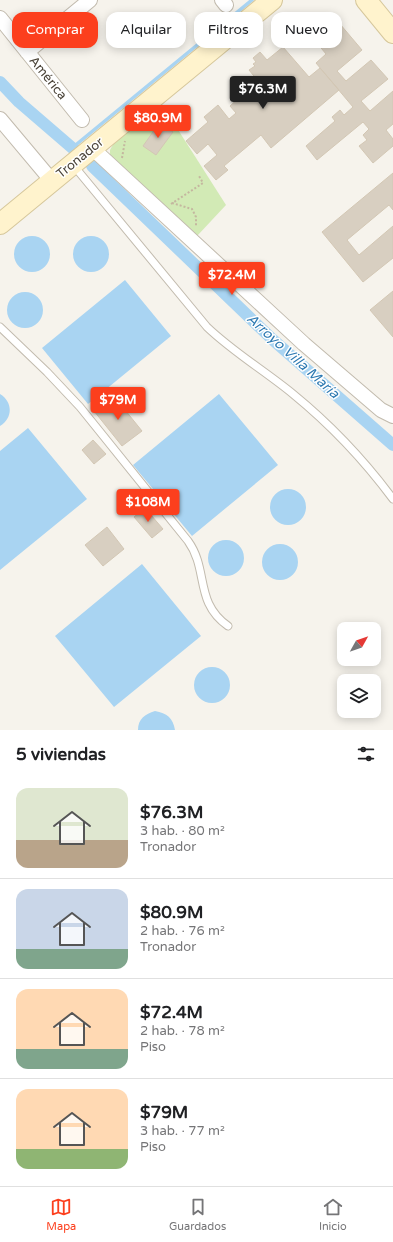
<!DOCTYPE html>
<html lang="es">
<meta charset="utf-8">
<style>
body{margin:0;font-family:"Varela Round",sans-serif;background:#f6f6f6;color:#202124;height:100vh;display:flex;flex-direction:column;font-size:15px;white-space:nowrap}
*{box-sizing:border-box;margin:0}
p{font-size:13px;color:#757577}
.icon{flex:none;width:22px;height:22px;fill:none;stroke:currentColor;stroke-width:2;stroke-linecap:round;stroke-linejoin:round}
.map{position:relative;height:730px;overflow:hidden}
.panel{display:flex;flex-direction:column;background:#fff;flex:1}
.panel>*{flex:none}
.guide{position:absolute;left:12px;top:12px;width:369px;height:36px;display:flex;gap:8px}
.needle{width:26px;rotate:50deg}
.tools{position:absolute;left:337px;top:622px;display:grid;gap:8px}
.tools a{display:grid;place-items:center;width:44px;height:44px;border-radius:8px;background:#fff;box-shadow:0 2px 10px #0003;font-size:20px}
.price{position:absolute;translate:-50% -34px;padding:0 9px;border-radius:4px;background:#fc3f1d;color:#fff;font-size:13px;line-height:26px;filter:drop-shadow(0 1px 2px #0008)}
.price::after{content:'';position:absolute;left:50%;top:24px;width:12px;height:9px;margin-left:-6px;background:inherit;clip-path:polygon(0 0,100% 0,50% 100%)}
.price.selected{background:#222;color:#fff}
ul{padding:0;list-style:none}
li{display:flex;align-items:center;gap:12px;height:100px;padding:0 16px}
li+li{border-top:1px solid #e0e0e0}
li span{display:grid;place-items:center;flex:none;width:112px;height:80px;border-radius:12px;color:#555}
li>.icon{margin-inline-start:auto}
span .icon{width:48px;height:48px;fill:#fffc;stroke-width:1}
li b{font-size:17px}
h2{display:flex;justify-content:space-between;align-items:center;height:48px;padding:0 16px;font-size:17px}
.tag{padding:0 14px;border-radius:12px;background:#fff;box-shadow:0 2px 10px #0003;font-size:14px;line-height:36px}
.tag.selected{background:#fc3f1d;color:#fff}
.tab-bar{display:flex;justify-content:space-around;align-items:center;height:56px;border-top:1px solid #e0e0e0;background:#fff;font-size:11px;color:#757577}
.tab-bar a{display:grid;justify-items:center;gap:2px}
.tab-bar .selected{color:#fc3f1d}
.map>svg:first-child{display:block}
.green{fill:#d2eab5}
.water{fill:#a9d4f2}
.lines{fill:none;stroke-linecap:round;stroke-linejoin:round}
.stream{stroke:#a9d4f2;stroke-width:3.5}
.canal{stroke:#a9d4f2;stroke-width:12}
.building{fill:#d8cfc1;stroke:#d3c7b4}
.service-casing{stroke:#c2bbae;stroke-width:9}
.minor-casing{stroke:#c2bbae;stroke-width:16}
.secondary-casing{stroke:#d6c79b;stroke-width:22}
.path{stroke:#c4b79f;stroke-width:2;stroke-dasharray:2 2;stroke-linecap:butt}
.service{stroke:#fff;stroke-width:7}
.minor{stroke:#fff;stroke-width:14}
.secondary{stroke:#fff3cd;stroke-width:20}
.labels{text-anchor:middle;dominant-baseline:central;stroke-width:3;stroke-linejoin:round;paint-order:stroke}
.street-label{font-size:13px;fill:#4b4439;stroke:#fff}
.water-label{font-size:14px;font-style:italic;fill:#2e7ab2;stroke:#fff}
</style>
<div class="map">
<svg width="393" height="730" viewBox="0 0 393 730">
<rect width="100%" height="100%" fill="#f6f3ec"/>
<path class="green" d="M161,103L226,205L197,236L110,155V150L114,143Z"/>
<path class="water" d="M14 254a18 18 0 1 1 36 0a18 18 0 1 1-36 0Z
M73 254a18 18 0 1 1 36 0a18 18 0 1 1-36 0Z
M125,280L171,336L88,404L42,348Z
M7 310a18 18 0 1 1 36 0a18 18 0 1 1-36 0Z
M0,394C13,402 13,418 0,426Z
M219,394L278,465L192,536L133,465Z
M28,428L87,499L0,570V451Z
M270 507a18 18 0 1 1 36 0a18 18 0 1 1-36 0Z
M208 558a18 18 0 1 1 36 0a18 18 0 1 1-36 0Z
M262 562a18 18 0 1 1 36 0a18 18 0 1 1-36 0Z
M142,564L201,636L114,707L55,636Z
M194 685a18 18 0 1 1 36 0a18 18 0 1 1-36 0Z
M155,711C167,713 173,718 175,730H138C138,719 145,714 155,711Z"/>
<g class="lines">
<path class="stream" d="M72,148L252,0"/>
<path class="canal" d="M0,82L19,102L77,152
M92,166L272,339L393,445"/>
</g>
<path class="building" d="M340,24L362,50L337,71L346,81L371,60L388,79L361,101L370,111L393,91V124L386,130L393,139V146L373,163L359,146L367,140L363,135L369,129L363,122L317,160L306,146L335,121L332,117L340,110L344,115L353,107L316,63L326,54L317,43Z
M283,47L309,77L320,68L339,90L271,148L261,135L224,166L228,170L216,180L204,166L217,155L208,144L197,154L186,141L208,122L204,117L218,105L229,119L236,113L230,106L250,88L263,104L271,97L249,70L255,66L253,64L256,62L253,58L260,52L267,60Z
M160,122L173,132L156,155L143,146Z
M393,173V210L389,205L347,240L359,255L393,226V258L363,282L322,232Z
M393,291V337L370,310Z
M113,395L142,431L122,446L94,411Z
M93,440L106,454L94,464L82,450Z
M145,508L163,529L152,538L134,517Z
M107,527L124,549L103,566L85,545Z"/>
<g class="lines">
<defs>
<path id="service" d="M74,166L207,327C233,352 265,371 293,394C331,425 364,460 393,499
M0,327L47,372L80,407L188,541C209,570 194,602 228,626"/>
<path id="minor" d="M222,0L226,5
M0,18L82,120
M27,52L90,0
M0,119L52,181
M92,148L304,344L381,410L393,416"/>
<path id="secondary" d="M366,0L393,33
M0,224L272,0"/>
</defs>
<use href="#service" class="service-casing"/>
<use href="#minor" class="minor-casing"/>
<use href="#secondary" class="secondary-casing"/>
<path class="path" d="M122,158L125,141
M172,203L192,209L196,217V227
M171,204L203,183L199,176"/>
<use href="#service" class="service"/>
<use href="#minor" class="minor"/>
<use href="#secondary" class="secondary"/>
</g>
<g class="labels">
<g class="street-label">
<text transform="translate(48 78) rotate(51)">América</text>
<text transform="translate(80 158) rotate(-39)">Tronador</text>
</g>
<g class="water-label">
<text transform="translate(293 356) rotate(42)">Arroyo Villa María</text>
</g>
</g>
</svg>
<div class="tools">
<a><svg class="needle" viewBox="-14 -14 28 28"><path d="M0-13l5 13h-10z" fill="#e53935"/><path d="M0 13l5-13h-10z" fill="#757577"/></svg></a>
<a><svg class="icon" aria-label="layers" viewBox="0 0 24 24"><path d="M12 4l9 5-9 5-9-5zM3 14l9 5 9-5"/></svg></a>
</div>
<b class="price selected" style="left:263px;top:110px">$76.3M</b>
<b class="price" style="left:158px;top:139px">$80.9M</b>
<b class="price" style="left:232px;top:296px">$72.4M</b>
<b class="price" style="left:118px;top:421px">$79M</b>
<b class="price" style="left:148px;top:523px">$108M</b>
<div class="guide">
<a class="tag selected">Comprar</a>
<a class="tag">Alquilar</a>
<a class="tag">Filtros</a>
<a class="tag">Nuevo</a>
</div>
</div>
<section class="panel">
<h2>5 viviendas<svg class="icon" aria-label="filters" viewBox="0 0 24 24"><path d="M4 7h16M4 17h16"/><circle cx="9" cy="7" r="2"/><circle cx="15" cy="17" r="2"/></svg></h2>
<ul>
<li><span style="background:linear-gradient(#dfe7d0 65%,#b9a48a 0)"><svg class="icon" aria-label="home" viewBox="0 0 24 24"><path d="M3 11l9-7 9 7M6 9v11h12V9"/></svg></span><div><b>$76.3M</b><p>3 hab. · 80 m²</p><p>Tronador</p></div></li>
<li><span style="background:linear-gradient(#c9d6e8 75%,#7fa58c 0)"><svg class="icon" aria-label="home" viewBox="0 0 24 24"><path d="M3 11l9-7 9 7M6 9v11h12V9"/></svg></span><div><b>$80.9M</b><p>2 hab. · 76 m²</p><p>Tronador</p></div></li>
<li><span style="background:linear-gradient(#ffd9b3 75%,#7fa58c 0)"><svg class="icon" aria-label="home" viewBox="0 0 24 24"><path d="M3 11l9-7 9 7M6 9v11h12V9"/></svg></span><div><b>$72.4M</b><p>2 hab. · 78 m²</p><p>Piso</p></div></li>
<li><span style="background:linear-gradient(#ffd9b3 75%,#8fb573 0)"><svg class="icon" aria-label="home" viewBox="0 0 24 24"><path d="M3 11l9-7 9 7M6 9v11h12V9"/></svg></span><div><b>$79M</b><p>3 hab. · 77 m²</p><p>Piso</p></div></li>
</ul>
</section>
<nav class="tab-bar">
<a class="selected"><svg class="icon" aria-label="map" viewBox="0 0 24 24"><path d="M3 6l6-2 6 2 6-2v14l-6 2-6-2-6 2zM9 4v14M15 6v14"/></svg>Mapa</a>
<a><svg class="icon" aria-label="saved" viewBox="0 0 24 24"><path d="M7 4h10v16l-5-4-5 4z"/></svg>Guardados</a>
<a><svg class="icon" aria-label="home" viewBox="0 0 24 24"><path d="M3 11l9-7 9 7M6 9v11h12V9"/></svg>Inicio</a>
</nav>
